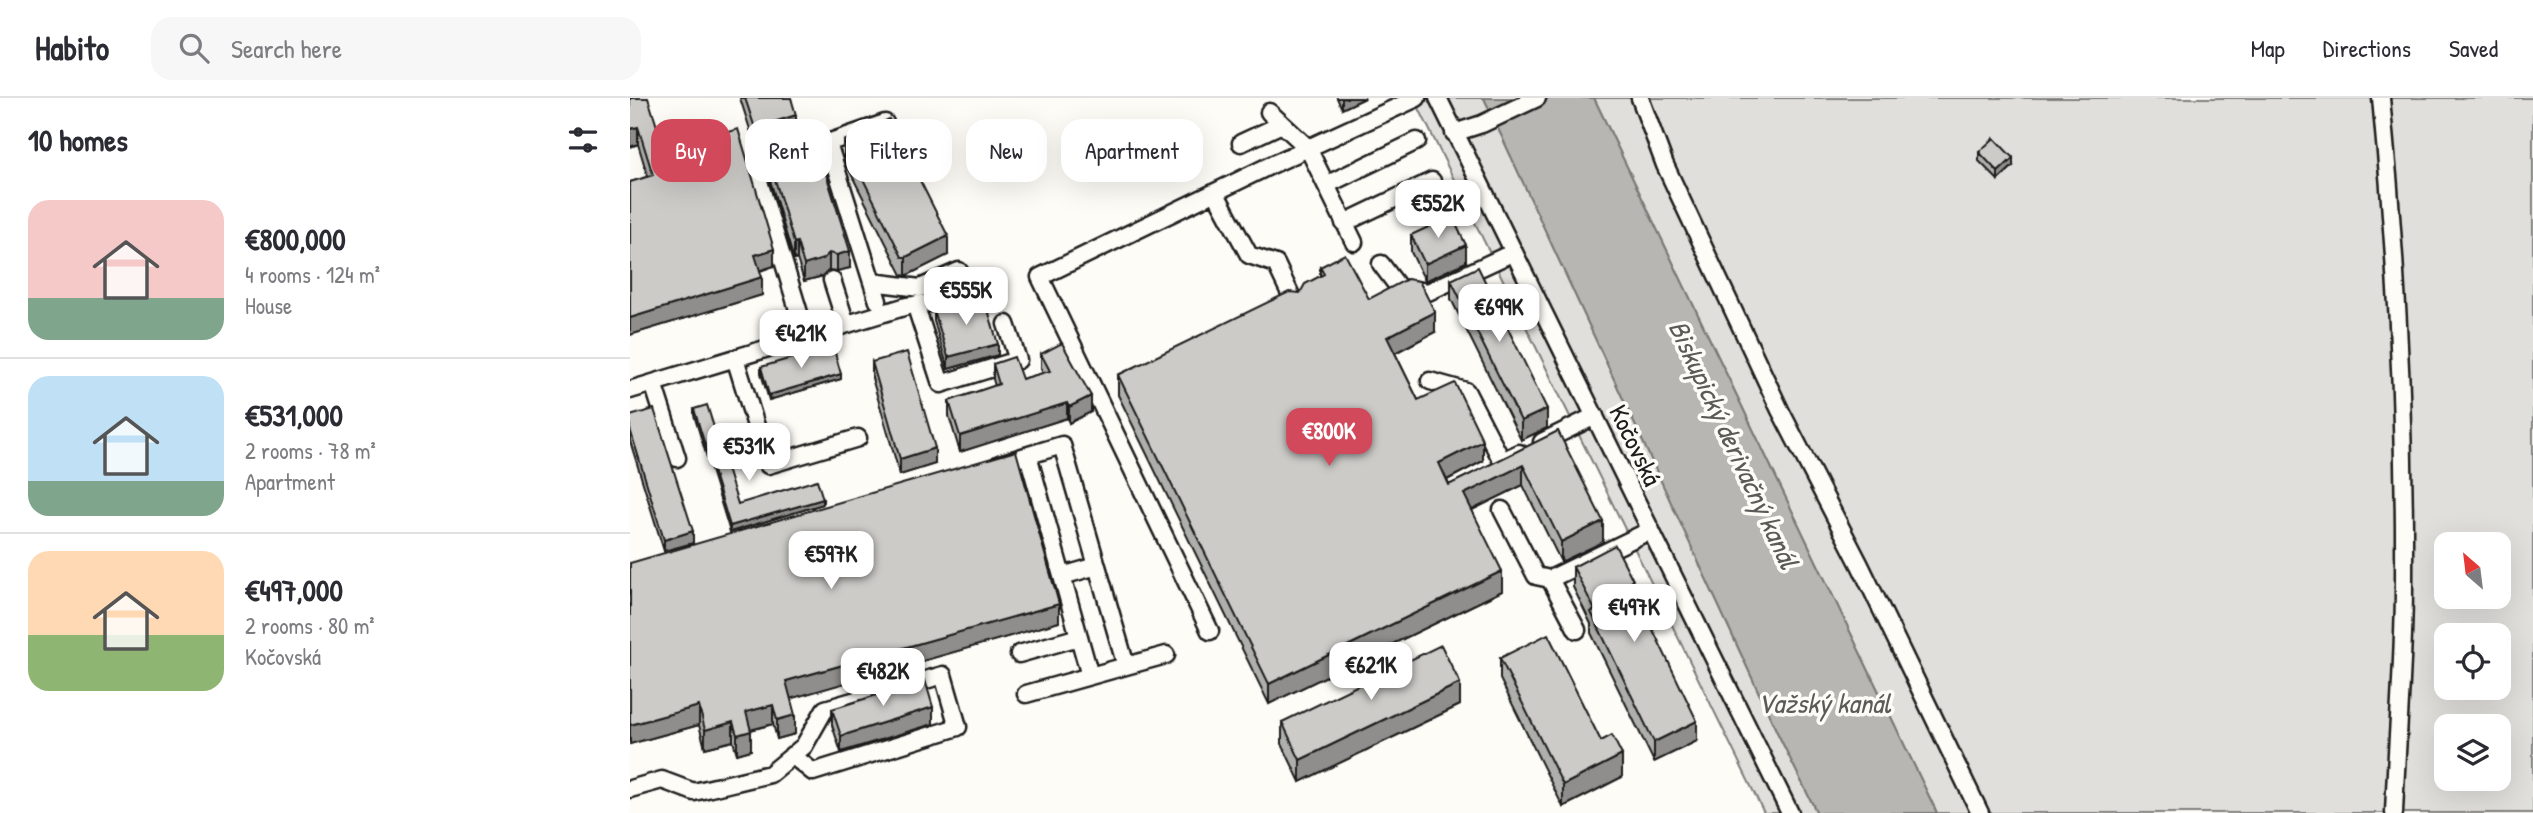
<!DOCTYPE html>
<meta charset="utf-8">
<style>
body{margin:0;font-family:"Patrick Hand",sans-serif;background:#f7f7f7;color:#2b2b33;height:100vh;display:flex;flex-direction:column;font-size:26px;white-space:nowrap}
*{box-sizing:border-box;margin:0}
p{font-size:23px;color:#7c7c81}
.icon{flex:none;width:38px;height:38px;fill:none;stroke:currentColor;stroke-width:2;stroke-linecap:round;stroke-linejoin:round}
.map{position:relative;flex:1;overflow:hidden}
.panel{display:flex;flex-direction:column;background:#fff;width:630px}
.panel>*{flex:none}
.top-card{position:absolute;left:21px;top:21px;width:665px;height:63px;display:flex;gap:14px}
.needle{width:46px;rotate:332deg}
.fabs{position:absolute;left:1804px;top:434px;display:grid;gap:14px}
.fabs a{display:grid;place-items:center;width:77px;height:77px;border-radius:14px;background:#fff;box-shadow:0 7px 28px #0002;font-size:35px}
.price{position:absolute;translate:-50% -60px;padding:0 16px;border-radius:14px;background:#fff;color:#222;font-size:23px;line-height:46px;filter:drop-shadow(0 2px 4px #0008)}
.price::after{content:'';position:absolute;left:50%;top:42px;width:21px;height:16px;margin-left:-10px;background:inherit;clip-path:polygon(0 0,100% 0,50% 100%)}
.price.on{background:#d1495b;color:#fff}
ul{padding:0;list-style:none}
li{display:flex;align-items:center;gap:21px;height:175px;padding:0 28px}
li+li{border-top:2px solid #e1e1e2}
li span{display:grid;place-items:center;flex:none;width:196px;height:140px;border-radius:21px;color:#555}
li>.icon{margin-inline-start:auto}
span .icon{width:84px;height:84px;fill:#fffc;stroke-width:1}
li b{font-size:30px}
h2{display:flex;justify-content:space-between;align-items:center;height:84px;padding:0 28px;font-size:30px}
.chip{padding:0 24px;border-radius:21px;background:#fff;box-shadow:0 7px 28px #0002;font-size:24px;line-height:63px}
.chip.on{background:#d1495b;color:#fff}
header{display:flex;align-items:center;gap:42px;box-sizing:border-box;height:98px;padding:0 35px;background:#fff;border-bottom:2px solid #e1e1e2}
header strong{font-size:33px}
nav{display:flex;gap:38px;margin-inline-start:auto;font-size:24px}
.search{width:490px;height:63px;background:#f7f7f7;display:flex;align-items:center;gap:18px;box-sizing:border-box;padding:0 24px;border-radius:21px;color:#7c7c81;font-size:26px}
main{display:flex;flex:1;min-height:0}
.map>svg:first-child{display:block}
.green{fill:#e0dfdb;stroke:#7e7e7c;stroke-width:2;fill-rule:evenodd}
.water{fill:#b7b6b2;stroke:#797876;stroke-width:2}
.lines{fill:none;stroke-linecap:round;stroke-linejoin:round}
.minor-casing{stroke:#1c1c1c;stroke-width:21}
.minor{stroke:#fdfcf7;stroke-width:16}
.wall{fill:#afafac;stroke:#1c1c1c;stroke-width:2}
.shaded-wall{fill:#8f8e8c;stroke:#1c1c1c;stroke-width:2}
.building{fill:#cccbc8;stroke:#1c1c1c;stroke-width:2}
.labels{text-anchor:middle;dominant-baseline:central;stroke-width:7;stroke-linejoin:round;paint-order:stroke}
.street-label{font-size:26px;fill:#1c1c1c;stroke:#fdfcf7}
.water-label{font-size:28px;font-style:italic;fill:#5a5a58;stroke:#fdfcf7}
</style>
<header>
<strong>Habito</strong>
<div class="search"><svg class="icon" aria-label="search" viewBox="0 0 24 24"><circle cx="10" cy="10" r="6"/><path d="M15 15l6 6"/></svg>Search here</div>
<nav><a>Map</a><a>Directions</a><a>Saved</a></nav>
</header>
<main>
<section class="panel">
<h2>10 homes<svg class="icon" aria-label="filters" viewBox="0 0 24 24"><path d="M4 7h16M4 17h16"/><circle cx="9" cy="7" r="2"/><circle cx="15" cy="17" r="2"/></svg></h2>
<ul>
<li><span style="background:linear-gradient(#f6c9c9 70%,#7fa58c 0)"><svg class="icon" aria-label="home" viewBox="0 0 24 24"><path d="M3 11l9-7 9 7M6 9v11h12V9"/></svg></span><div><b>€800,000</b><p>4 rooms · 124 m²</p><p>House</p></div></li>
<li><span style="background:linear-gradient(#bfe0f5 75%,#7fa58c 0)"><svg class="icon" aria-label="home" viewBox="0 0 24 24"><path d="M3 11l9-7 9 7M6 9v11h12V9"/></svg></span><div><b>€531,000</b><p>2 rooms · 78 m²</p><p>Apartment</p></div></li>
<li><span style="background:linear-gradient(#ffd9b3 60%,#8fb573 0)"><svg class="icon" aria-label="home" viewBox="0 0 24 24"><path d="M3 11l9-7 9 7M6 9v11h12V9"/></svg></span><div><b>€497,000</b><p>2 rooms · 80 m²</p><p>Kočovská</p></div></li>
</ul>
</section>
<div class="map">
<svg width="1903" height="715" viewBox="0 0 1903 715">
<rect width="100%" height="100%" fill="#fdfcf7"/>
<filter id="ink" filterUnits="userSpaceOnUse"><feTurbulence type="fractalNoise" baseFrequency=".0143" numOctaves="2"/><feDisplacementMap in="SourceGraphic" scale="14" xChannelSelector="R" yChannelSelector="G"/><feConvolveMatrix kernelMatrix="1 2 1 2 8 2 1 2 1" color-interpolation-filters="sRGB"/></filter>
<g filter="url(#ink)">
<path class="green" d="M784,0H854L1148,636L1187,715H1134Z
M964,0H1903V715H1307ZM1816,446H1869V499H1816ZM1816,537H1869V590H1816ZM1816,628H1869V681H1816Z"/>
<path class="water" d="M854,0H964L1307,715H1187L1148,636Z"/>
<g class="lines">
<defs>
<path id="minor" d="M808,0L1160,715
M1010,0L1035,67L1150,312L1230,467L1350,715
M1751,0C1767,162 1775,325 1774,487C1774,563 1767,639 1764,715
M639,14L678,50L724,144
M824,35L852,26L907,0
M198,45L248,203
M611,45L652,26
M696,87L787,43
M585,94L619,157L646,166L665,206
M714,125L802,83
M751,166L769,190L798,194L884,154
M202,182L216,226
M242,184L290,190L329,173
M287,206L288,215L311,286L388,262L376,226
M176,238L125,70L255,25
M105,260L138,367L228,340
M800,283L836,293L872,363L889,355
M23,285L47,360
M0,292L277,208L367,196
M912,344L965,318
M398,357L432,478
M369,366L432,347L496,568L536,557
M872,412L906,478L920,481
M947,532L920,481L1021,432
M580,533L410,179L639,68L787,0
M389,556L449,539
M460,578L432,478L467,468
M396,596L496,568
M0,691L32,682L64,694L140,676L174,648L195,611L313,577L328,629L183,674L162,657"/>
</defs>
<use href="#minor" class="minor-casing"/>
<use href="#minor" class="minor"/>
</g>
<path class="wall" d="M0,0L30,38L68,43L144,168L130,173L132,197L0,237V84L18,79L8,46L0,49Z
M110,0H161L166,33L125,47Z
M707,0H735L712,11Z
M214,43L318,157L276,178L272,177L214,62Z
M1349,54L1383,68L1368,82L1349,63Z
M140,65L220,170L207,173L199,172L193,178L174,183L167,161L164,162L140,82Z
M781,137L836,164L795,183L781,154Z
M690,169L739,201L805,234L765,255L788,302L853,363L817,382L819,387L928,333L973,444L931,464L893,387L842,412L872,493L639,606L488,297V277L670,195L690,178Z
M821,182L917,330L891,342L821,201Z
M304,212L368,257L318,271L304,223Z
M411,256L461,314L439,325L437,320L330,354L319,318V303L365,288L363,281V266L392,281L413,275L411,271Z
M242,264L305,366L270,377L242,280Z
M131,269L211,281L139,302L131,275Z
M64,311L108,406H193L100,434L64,317Z
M0,318L63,445L34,453L0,343Z
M0,465L429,524L161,600L165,636L147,641L143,626L121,632V652L107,656L103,643L75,650L69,627L0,646Z
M943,469L1003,489L1067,643L1024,664L961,535V526L943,489Z
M870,560L971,643L992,679L933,709L870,581Z
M830,607L670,684L652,646V624Z
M202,611L303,626L211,654L202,627Z"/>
<path class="shaded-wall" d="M712,0H735L712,11Z
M166,17V33L125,47V30Z
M8,29V46L0,49V31Z
M1383,60V68L1368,82V74Z
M318,138V157L276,178V159Z
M167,144V161L164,162V145Z
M836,147V164L795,183V166Z
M144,151V168L125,174V157Z
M220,153V170L207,173V157Z
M199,155V172L193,178L174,183V167Z
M132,179V197L0,237V220Z
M805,214V234L757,259V239Z
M368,246V257L318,271V259Z
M211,276V281L139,302V297Z
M461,298V314L439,325V309Z
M437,305V320L330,354V338Z
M917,311V330L891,342V323Z
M853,343V363L809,386V365Z
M305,350V366L270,377V361Z
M893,367V387L834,416V396Z
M193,401V406L100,434V428Z
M973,423V444L931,464V444Z
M63,433V445L34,453V442Z
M872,473V493L639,606V586Z
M429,506V524L156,602V583Z
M830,585V607L670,684V662Z
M143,607V626L116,633V614Z
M69,608V627L0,646V627Z
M303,609V626L211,654V638Z
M165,617V636L147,641V622Z
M1067,623V643L1024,664V644Z
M103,624V643L75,650V632Z
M121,633V652L107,656V637Z
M992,657V679L933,709V687Z"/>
<path class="building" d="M0,0H18L30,38L64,28L68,43L108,31L144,151L125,157L132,179L0,220V84L23,77L8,29L0,31Z
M115,0H161L166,17L125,30Z
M259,21L318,138L276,159H272L214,43Z
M1364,40L1383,60L1368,74L1349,54Z
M188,50L220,153L207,157L199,155L193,161L174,167L167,144L164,145L140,65Z
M822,118L836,147L795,166L781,137Z
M715,156L739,201L777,181L789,183L805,214L757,239L788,302L825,285L853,343L809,365L819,387L928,333L973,423L931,444L893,367L834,396L872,473L639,586L488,277L659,194L670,195L675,186L694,176L690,169Z
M848,169L917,311L891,323L821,182Z
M354,198L368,246L318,259L304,212Z
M432,245L461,298L439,309L437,305L330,338L319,303L369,286L363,266L384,259L392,281L420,273L411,256Z
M203,248L211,276L139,297L131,269Z
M277,254L305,350L270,361L242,264Z
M77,307L108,406L187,382L193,401L100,428L64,311Z
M24,311L63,433L34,442L0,331V318Z
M386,353L429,506L156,583L165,617L147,622L143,607L116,614L121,633L107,637L103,624L75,632L69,608L0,627V465Z
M985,447L1003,482L1000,484L1067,623L1024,644L961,514L965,512L943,469Z
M918,536L971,643L982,637L992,657L933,687L870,560Z
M811,547L830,585L670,662L652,624Z
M295,582L303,609L211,638L202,611Z"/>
</g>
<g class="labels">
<g class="street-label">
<text transform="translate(1006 347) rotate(64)">Kočovská</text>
</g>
<g class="water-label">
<text transform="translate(1104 346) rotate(65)">Biskupický derivačný kanál</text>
<text x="1194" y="605">Važský kanál</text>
</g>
</g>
</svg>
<div class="fabs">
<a><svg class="needle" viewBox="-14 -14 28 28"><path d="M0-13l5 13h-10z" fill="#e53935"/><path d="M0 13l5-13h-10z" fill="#7c7c81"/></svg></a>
<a><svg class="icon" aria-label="locate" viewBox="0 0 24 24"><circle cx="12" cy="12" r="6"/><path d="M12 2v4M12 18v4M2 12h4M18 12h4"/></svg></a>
<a><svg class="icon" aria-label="layers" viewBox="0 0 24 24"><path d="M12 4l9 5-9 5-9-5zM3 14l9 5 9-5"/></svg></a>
</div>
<b class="price" style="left:808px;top:142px">€552K</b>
<b class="price" style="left:336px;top:229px">€555K</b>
<b class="price" style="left:869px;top:246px">€699K</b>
<b class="price" style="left:171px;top:272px">€421K</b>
<b class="price on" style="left:699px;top:370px">€800K</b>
<b class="price" style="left:119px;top:385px">€531K</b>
<b class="price" style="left:201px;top:493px">€597K</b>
<b class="price" style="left:1004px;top:546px">€497K</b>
<b class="price" style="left:741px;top:604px">€621K</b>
<b class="price" style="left:253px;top:610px">€482K</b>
<div class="top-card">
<a class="chip on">Buy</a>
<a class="chip">Rent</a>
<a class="chip">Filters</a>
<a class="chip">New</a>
<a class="chip">Apartment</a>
</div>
</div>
</main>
